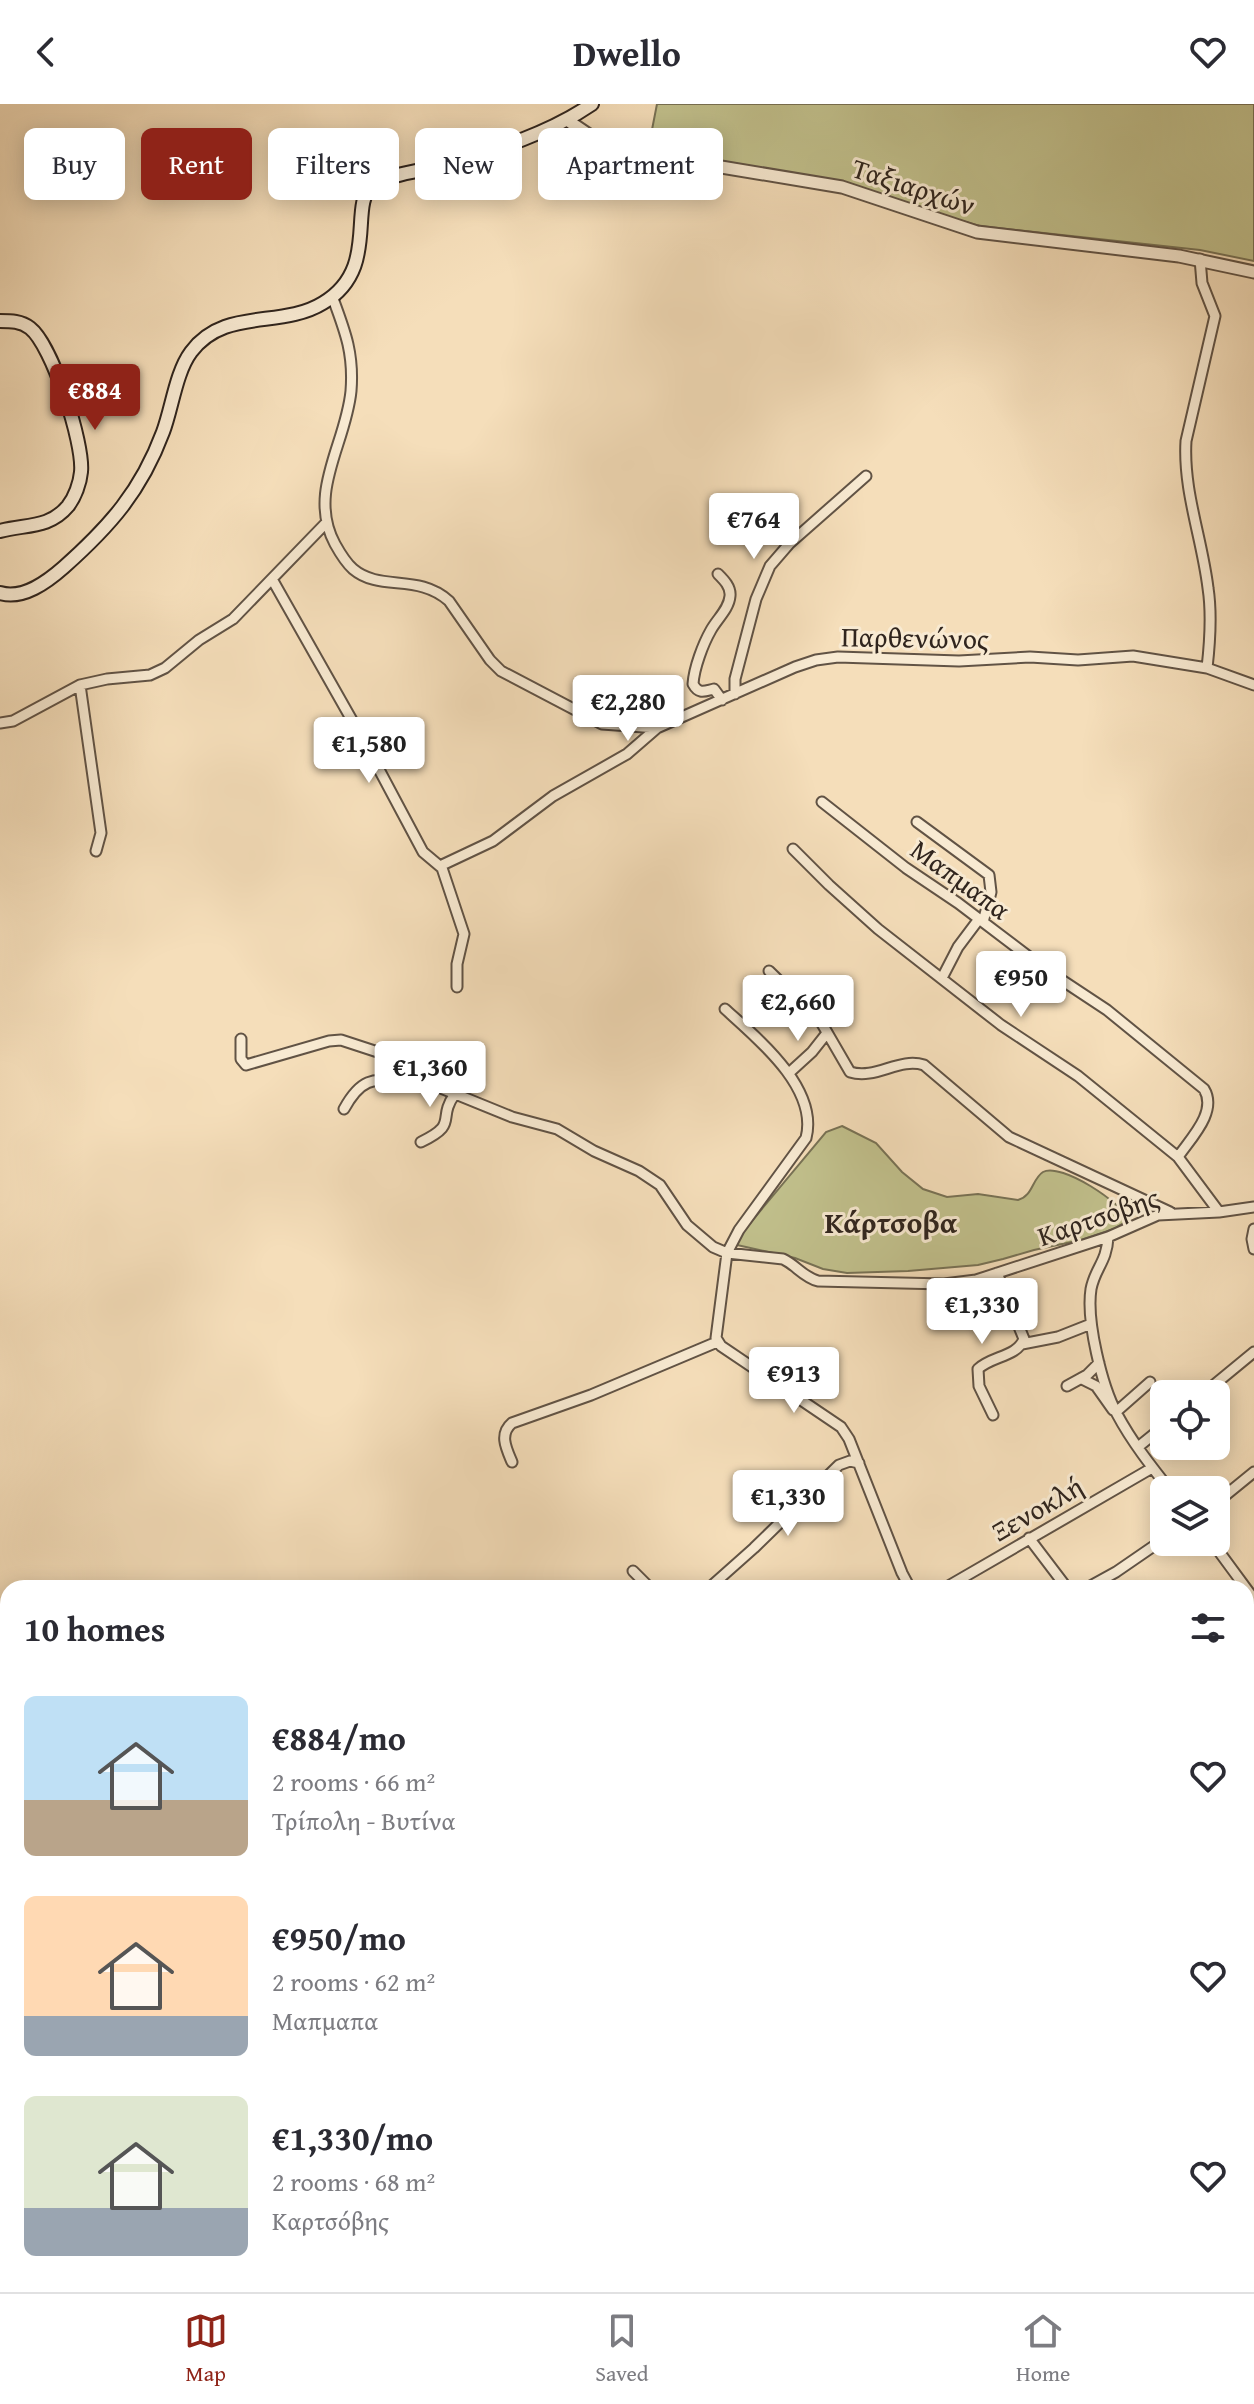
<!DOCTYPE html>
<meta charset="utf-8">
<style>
body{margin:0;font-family:"Gentium Book Plus",serif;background:#f7f7f7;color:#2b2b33;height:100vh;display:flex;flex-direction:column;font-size:30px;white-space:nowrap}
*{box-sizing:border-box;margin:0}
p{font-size:26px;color:#7c7c81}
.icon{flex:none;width:44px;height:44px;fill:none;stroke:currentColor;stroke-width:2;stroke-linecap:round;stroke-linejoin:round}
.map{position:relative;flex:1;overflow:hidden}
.panel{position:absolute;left:0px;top:1476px;width:1254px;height:712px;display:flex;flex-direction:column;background:#fff;border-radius:24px 24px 0 0;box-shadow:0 4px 20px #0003}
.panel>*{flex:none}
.banner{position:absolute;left:24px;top:24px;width:800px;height:72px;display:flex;gap:16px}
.tools{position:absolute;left:1150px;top:1276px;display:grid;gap:16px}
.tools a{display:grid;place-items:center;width:80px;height:80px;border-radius:12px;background:#fff;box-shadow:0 4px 20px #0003;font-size:40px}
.price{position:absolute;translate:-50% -68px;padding:0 18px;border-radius:8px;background:#fff;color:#222;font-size:26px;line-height:52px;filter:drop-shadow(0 2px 4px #0008)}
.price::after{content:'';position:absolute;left:50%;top:48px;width:24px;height:18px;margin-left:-12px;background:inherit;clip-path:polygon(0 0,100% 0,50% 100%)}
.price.on{background:#8f2418;color:#fff}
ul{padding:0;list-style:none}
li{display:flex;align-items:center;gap:24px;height:200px;padding:0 24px}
li span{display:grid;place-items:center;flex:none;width:224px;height:160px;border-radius:12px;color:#555}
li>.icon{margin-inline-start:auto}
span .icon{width:96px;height:96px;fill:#fffc;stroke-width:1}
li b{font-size:34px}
h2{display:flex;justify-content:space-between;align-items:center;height:96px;padding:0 24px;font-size:34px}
.chip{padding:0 28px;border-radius:12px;background:#fff;box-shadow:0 4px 20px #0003;font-size:28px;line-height:72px}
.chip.on{background:#8f2418;color:#fff}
header{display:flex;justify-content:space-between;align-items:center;height:104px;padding:0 24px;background:#fff;font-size:36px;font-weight:600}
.menu{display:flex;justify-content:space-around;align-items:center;height:112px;border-top:2px solid #e1e1e2;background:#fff;font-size:22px;color:#7c7c81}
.menu a{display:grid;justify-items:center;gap:4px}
.menu .on{color:#8f2418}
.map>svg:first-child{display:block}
.green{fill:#c1c08c;stroke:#787255;stroke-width:2}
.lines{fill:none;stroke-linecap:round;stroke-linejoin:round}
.minor-casing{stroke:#615345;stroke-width:13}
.tertiary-casing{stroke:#615345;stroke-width:15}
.secondary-casing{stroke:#30251e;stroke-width:16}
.primary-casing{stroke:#30251e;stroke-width:18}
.minor{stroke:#f8ead2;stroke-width:9}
.tertiary{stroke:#f8ead2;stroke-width:11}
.secondary{stroke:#f8ead2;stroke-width:12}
.primary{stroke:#eabf7d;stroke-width:14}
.labels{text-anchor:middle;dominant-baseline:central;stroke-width:6;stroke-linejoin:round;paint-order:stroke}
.street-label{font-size:28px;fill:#30251e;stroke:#f8ead2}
.neighbourhood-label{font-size:30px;font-weight:bold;fill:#30251e;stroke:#f8ead2}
</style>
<header><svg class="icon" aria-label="back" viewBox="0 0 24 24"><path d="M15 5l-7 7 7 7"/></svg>Dwello<svg class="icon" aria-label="heart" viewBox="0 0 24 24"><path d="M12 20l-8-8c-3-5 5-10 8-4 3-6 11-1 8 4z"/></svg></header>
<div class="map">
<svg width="1254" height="2188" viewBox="0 0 1254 2188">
<rect width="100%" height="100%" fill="#f5deba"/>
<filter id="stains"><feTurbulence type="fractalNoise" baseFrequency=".0025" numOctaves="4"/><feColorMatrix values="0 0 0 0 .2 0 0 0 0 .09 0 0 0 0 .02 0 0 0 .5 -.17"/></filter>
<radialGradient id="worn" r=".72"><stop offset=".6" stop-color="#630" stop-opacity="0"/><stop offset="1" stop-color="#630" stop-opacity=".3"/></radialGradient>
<path class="green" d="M657,0H1254V157L1200,146L980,122L842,83L649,41Z
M842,1022L876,1039L902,1068L923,1085L947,1093L978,1090L1018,1096C1033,1092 1032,1075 1043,1068C1061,1058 1124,1100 1128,1116L1114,1125L1081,1136L1034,1146L1003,1155L978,1161L908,1167L847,1169L823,1165L795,1154L737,1141L741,1130L826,1028Z
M891,2180H1105L1096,2188H895Z"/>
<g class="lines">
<defs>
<path id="minor" d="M1200,155L1202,179L1215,212L1186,337C1183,387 1202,434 1208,484C1212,510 1210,538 1207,564
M332,192C345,227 354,249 351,287C346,340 307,388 335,440C340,449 345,458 353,465C380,488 418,469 449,497L490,556L501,567L602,620L657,624L795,563L816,556L838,553L959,557L1030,553L1078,556L1133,552L1207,564L1254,581
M718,470C724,476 731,483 730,492C729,505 717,515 711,526C703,540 694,564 693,580C699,591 705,587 714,585L722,596
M272,475L366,641L423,748L442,764L464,830L457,860V883
M80,581L101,729L96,747
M735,590V575L756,495L770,462L789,440L866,372
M0,619L13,617L80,581L107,575L150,571L165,564L199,536L233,515L326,419
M822,698L906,764L958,799L1045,865L1107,906L1204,985C1218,1008 1190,1035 1178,1053
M917,718L989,771L991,788L983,818
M793,745L829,781L878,825L1001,921L1078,972L1178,1053L1219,1108
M440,762L493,737L553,692L627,650L657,624
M769,867L821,918L850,968C876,976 899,953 924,961L1009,1033L1170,1108
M942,874L958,843L979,815
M725,905C757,934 819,984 806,1034L739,1126L727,1149L716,1234L721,1242L841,1323L849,1335L902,1469L910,1484
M241,935V955L246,961L329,937L341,936L396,954L415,972L426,978L512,1013L557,1025L594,1047L639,1067L660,1081L687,1121L713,1143L727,1149L783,1155C796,1161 803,1173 818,1177L944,1180L976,1176L1108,1133L1158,1111L1219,1108L1254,1103
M789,969L812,948L827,929
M344,1005C367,963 382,980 423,978
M421,1038C460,1019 436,1016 455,990
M1254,1125L1252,1135L1254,1145
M1108,1133C1107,1158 1095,1164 1091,1185C1086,1217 1102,1282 1117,1310C1132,1338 1151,1362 1170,1386
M1022,1240L1058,1233L1091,1220
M1082,1275L1096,1282L1113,1306
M1067,1282L1087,1271L1099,1259
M1203,1290L1254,1248
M1116,1308L1150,1278
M993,1311L979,1282L978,1265C991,1252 1017,1253 1024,1235L997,1169
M1138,1343L1164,1322
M512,1358C506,1344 499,1330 512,1319L591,1291L717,1238
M1216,1399L1254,1368
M1029,1434L1067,1484
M1212,1438L1254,1495
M633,1467L650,1484
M709,1484L754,1444L839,1361L850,1357L859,1359
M945,1484L1152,1364
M1087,1484L1116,1468L1164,1435
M1254,1555V1640
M1246,1915L1254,1921
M1246,1927L1254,1933
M882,2180L885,2188
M1225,2180L1228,2188"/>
<path id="tertiary" d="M567,16L595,35L619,46L842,83L977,128L1179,152L1254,168"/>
<path id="secondary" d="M0,217C11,217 21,217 30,224C52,241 84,339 81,368C80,379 75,393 68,402C49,425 25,420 0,427
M0,489C23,496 47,478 64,463C110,422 141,387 163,328C172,304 176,268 191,248C224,203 281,225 323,199C380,165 348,102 372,82C386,70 428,66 447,60C496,46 550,29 592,0"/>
<path id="primary" d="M1246,2036L1254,2021
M1108,2188L1117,2180"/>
</defs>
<use href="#minor" class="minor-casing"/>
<use href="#tertiary" class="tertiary-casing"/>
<use href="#secondary" class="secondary-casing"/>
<use href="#primary" class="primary-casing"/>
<use href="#minor" class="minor"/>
<use href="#tertiary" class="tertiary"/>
<use href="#secondary" class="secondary"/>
<use href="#primary" class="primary"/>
</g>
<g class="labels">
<g class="street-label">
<text transform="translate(914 82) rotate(18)">Ταξιαρχών</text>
<text transform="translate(915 533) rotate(1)">Παρθενώνος</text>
<text transform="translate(961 775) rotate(36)">Μαπμαπα</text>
<text transform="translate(1098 1112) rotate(-19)">Καρτσόβης</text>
<text transform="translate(1037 1404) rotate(-30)">Ξενοκλή</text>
</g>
<g class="neighbourhood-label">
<text x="891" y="1118">Κάρτσοβα</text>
</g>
</g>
<rect width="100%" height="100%" filter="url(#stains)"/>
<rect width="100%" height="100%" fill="url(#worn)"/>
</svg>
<div class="tools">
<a><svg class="icon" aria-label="locate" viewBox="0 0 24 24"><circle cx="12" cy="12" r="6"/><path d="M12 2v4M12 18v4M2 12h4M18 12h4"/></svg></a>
<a><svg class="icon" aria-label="layers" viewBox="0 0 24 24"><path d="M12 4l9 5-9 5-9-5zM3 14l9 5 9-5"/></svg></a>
</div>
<b class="price on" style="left:95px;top:328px">€884</b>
<b class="price" style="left:754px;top:457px">€764</b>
<b class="price" style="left:628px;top:639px">€2,280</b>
<b class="price" style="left:369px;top:681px">€1,580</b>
<b class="price" style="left:1021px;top:915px">€950</b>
<b class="price" style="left:798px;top:939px">€2,660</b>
<b class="price" style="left:430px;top:1005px">€1,360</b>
<b class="price" style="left:982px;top:1242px">€1,330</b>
<b class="price" style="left:794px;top:1311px">€913</b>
<b class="price" style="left:788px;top:1434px">€1,330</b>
<div class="banner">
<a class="chip">Buy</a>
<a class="chip on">Rent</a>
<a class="chip">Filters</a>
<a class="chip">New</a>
<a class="chip">Apartment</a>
</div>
<section class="panel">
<h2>10 homes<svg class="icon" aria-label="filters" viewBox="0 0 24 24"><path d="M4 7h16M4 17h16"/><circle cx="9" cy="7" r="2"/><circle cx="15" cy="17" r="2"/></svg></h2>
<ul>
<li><span style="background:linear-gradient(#bfe0f5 65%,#b9a48a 0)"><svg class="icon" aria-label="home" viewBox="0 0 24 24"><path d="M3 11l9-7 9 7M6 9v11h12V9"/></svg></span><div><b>€884/mo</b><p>2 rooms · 66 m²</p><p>Τρίπολη - Βυτίνα</p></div><svg class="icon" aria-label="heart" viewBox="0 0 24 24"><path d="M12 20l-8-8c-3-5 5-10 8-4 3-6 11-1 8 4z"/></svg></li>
<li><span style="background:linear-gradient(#ffd9b3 75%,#9aa5b1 0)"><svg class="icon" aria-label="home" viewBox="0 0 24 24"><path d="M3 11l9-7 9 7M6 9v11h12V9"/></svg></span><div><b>€950/mo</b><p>2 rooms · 62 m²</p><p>Μαπμαπα</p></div><svg class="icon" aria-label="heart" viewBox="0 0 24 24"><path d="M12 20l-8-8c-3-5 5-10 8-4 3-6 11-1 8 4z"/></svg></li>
<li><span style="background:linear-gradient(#dfe7d0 70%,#9aa5b1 0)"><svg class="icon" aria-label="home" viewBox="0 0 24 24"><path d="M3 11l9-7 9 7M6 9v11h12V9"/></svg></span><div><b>€1,330/mo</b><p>2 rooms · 68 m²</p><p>Καρτσόβης</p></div><svg class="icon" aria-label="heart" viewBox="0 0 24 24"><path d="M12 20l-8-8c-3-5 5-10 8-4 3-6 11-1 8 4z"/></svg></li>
</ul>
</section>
</div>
<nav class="menu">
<a class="on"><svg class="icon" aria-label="map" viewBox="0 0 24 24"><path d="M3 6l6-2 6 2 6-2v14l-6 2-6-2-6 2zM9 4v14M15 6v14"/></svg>Map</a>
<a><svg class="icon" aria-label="saved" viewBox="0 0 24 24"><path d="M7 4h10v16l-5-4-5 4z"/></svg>Saved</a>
<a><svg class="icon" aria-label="home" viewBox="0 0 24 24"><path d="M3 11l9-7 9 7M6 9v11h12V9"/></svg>Home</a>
</nav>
